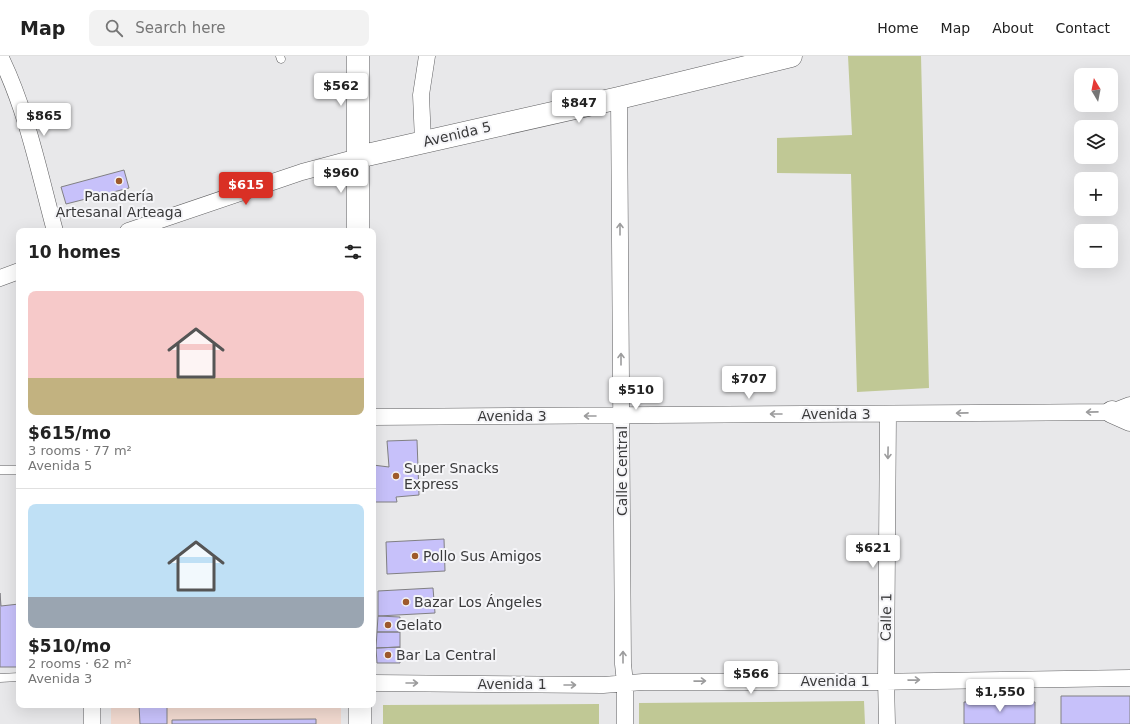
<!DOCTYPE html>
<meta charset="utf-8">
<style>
body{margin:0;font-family:"DejaVu Sans",sans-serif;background:#f2f2f2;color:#222;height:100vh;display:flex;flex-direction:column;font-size:15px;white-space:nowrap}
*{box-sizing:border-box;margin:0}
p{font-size:13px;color:#767676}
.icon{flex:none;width:22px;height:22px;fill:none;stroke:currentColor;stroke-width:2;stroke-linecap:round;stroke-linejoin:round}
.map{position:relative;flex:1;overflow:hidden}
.details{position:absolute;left:16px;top:172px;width:360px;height:480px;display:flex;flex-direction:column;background:#fff;border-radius:8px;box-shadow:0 4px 16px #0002}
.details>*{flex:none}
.needle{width:26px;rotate:350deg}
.fabs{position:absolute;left:1074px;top:12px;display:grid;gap:8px}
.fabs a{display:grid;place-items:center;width:44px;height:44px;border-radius:8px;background:#fff;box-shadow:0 4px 16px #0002;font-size:20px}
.price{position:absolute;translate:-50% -34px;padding:0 9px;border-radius:4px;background:#fff;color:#222;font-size:13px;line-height:26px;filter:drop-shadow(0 1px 2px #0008)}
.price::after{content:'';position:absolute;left:50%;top:24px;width:12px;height:9px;margin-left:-6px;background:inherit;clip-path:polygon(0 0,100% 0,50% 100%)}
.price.on{background:#d93025;color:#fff}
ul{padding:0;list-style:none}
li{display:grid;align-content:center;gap:8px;height:212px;padding:0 12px}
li+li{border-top:1px solid #e0e0e0}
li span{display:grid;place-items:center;height:124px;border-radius:8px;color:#555}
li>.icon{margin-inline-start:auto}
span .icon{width:72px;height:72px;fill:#fffc;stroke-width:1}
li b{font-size:17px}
h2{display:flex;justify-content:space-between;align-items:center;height:48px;padding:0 12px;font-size:17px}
header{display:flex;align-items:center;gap:24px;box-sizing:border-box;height:56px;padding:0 20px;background:#fff;border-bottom:1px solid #e0e0e0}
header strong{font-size:19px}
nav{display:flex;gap:22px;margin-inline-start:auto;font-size:14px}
.search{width:280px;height:36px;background:#f2f2f2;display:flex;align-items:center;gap:10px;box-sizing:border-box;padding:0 14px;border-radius:8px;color:#767676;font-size:15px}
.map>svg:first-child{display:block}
.education{fill:#f1d9cf}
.green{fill:#c0c895}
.building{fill:#c7c1fa;stroke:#818083}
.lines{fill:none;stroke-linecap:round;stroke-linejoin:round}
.lane-casing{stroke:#5f5f61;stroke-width:9}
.street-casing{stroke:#5f5f61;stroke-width:17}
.secondary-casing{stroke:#5f5f61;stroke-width:23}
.lane{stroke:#fff;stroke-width:8}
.street{stroke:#fff;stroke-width:16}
.secondary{stroke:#fff;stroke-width:22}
.oneway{stroke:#9c9c9d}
.poi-dot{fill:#9e5a2c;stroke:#f5f5f8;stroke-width:1.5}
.labels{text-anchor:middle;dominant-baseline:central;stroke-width:4;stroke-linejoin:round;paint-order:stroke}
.street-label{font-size:14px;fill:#3a3a3b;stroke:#f5f5f8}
.poi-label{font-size:14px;fill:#3a3a3b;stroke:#f5f5f8;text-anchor:start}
</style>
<header>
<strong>Map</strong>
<div class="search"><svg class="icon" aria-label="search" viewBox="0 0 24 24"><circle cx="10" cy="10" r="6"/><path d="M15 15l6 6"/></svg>Search here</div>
<nav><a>Home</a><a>Map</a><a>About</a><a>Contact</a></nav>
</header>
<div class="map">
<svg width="1130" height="668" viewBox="0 0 1130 668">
<rect width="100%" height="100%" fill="#e8e8ea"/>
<path class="education" d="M111,649H341V668H111Z"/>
<path class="green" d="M848,0H921L929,332L857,336L851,118L777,117V82L852,79Z
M864,645L865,668H639V647Z
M599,648V668H383V649Z"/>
<path class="building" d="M124,114L129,132L66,148L61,131Z
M417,384L419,439L396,441L397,446H374L373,409L389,411L387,385Z
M444,483L445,515L387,518L386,486Z
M433,532L435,557L378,560V535Z
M0,537L1,550L19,548V611H0Z
M378,560L400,561V576H377Z
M377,576H400V591L376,592Z
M400,591V607H377L376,592Z
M1061,640H1130V668H1061Z
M964,646H1035V668H964Z
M139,649H167V668H140Z
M316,663V668H172V664Z"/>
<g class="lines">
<defs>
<path id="lane" d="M280,0L281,3
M0,414H19
M0,622L19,621"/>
<path id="street" d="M0,0C27,55 39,116 55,175
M619,42L623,608L625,627V668
M423,85L421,39L427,0
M128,175L302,116L358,101
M0,222L19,215
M373,361L1112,356L1130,349
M373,627L603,629L643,626H869L1130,622
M92,668V649
M887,668L886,624L888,358"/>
<path id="secondary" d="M358,101L619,42L791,0
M358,175V0
M1112,356L1130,364
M360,649V668"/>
</defs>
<use href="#lane" class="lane-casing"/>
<use href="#street" class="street-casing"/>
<use href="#secondary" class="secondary-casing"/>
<use href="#lane" class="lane"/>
<use href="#street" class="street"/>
<use href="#secondary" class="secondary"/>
</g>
<defs><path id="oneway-shaft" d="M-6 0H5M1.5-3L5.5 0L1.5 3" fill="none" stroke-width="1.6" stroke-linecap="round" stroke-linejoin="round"/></defs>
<g class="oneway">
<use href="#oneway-shaft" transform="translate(620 173) rotate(-90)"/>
<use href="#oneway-shaft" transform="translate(621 303) rotate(-90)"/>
<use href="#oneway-shaft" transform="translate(1092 356) rotate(179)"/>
<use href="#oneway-shaft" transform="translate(962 357) rotate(179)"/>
<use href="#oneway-shaft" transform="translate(776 358) rotate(180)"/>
<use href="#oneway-shaft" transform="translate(590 360) rotate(180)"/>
<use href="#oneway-shaft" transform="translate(888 397) rotate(91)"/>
<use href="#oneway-shaft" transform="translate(623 601) rotate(-90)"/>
<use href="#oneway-shaft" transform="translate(914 624) rotate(-1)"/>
<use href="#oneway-shaft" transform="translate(700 625) rotate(-1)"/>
<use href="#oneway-shaft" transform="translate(412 627)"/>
<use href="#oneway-shaft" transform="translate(570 629)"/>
</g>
<g class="poi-dot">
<circle cx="119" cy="125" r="4"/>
<circle cx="396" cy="420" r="4"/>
<circle cx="415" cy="500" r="4"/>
<circle cx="406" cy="546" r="4"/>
<circle cx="388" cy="569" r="4"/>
<circle cx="388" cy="599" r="4"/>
</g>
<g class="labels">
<g class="street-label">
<text transform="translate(457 78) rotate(-13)">Avenida 5</text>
<text x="836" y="358">Avenida 3</text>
<text x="512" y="360">Avenida 3</text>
<text transform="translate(622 415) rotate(-90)">Calle Central</text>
<text transform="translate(886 561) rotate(-89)">Calle 1</text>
<text x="835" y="625">Avenida 1</text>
<text x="512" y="628">Avenida 1</text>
</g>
<g class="poi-label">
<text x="119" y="140" text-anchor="middle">Panadería<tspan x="119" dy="16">Artesanal Arteaga</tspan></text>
<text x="404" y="412">Super Snacks<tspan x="404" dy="16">Express</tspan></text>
<text x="423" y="500">Pollo Sus Amigos</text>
<text x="414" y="546">Bazar Los Ángeles</text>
<text x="396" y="569">Gelato</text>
<text x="396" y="599">Bar La Central</text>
</g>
</g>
</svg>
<div class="fabs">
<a><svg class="needle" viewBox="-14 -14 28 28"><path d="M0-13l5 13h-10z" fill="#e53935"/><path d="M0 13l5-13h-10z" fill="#767676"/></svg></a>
<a><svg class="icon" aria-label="layers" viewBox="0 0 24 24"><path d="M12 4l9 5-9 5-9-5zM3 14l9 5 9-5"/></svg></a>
<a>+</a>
<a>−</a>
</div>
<b class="price" style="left:341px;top:51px">$562</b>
<b class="price" style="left:579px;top:68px">$847</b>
<b class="price" style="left:44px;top:81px">$865</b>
<b class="price" style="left:341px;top:138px">$960</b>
<b class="price on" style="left:246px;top:150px">$615</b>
<b class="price" style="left:749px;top:344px">$707</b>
<b class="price" style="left:636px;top:355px">$510</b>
<b class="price" style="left:873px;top:513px">$621</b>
<b class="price" style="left:751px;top:639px">$566</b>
<b class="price" style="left:1000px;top:657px">$1,550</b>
<section class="details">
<h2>10 homes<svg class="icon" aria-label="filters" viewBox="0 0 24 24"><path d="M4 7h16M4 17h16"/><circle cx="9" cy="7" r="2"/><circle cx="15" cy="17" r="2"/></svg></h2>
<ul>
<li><span style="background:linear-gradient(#f6c9c9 70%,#c2b280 0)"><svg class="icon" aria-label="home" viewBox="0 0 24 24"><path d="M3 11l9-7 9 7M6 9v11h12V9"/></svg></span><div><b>$615/mo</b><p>3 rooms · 77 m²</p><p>Avenida 5</p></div></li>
<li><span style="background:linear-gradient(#bfe0f5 75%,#9aa5b1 0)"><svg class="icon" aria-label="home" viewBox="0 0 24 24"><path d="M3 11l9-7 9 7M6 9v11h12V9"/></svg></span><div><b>$510/mo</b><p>2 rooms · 62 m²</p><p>Avenida 3</p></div></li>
</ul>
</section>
</div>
